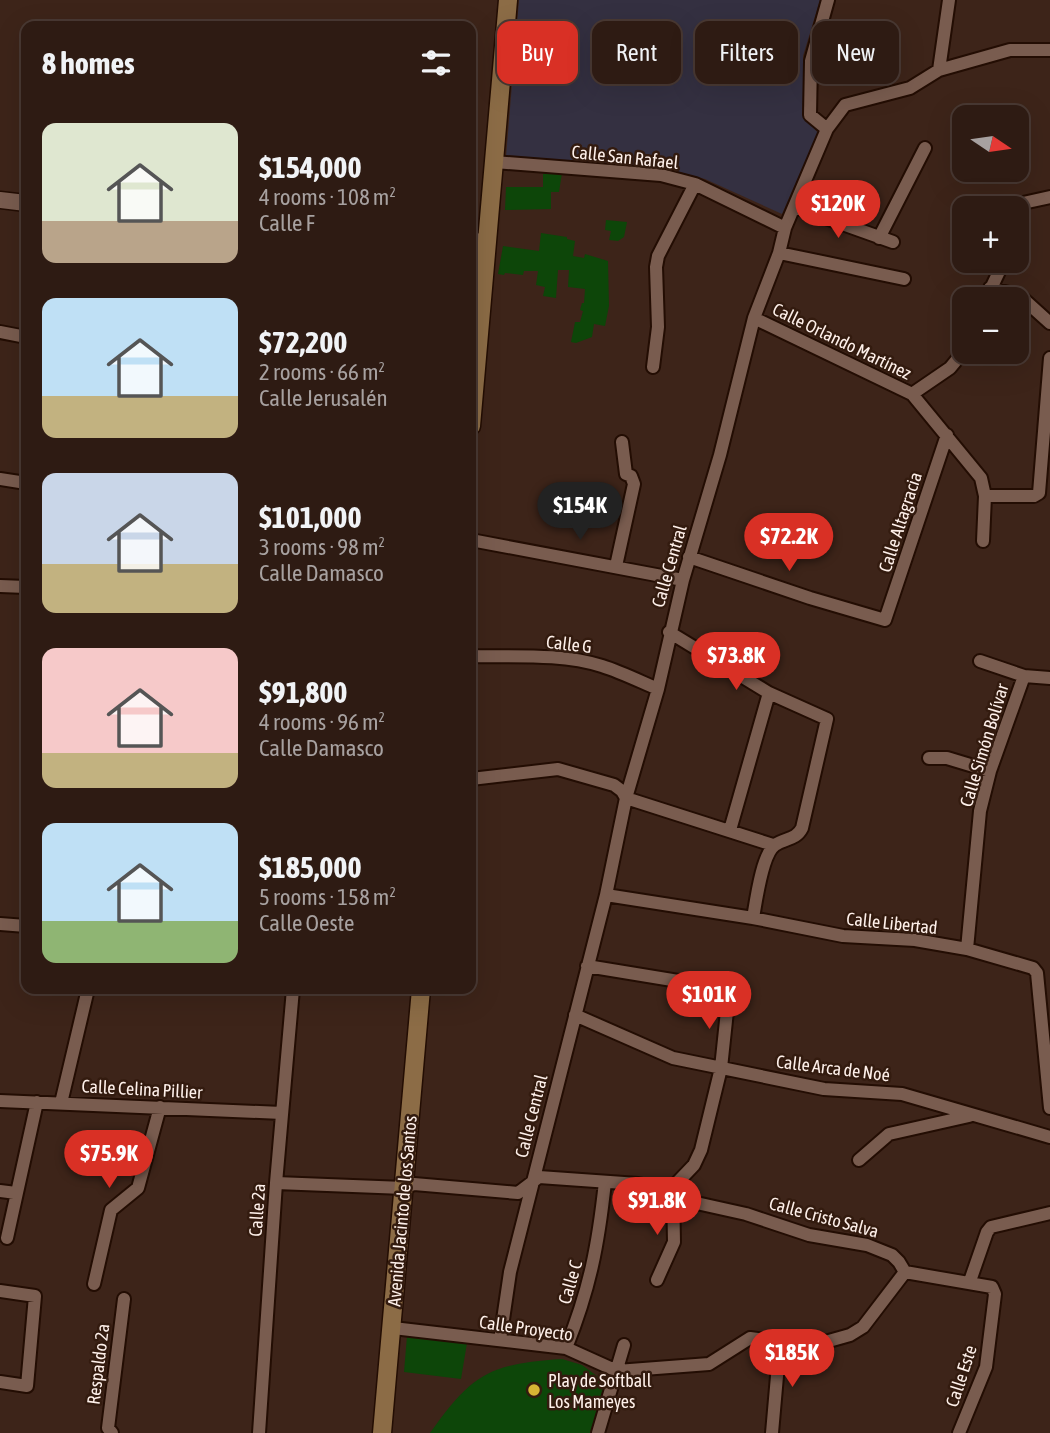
<!DOCTYPE html>
<meta charset="utf-8">
<style>
body{margin:0;font-family:"Asap Condensed",sans-serif;background:#36241c;color:#f1f3f6;height:100vh;display:flex;flex-direction:column;font-size:26px;white-space:nowrap}
*{box-sizing:border-box;margin:0}
p{font-size:23px;color:#a7a1a0}
.icon{flex:none;width:38px;height:38px;fill:none;stroke:currentColor;stroke-width:2;stroke-linecap:round;stroke-linejoin:round}
.map{position:relative;flex:1;overflow:hidden}
.drawer{position:absolute;left:21px;top:21px;width:455px;height:973px;display:flex;flex-direction:column;background:#2e1b13;border-radius:14px;box-shadow:0 7px 28px #0002,0 0 0 2px #493933}
.drawer>*{flex:none}
.top-card{position:absolute;left:497px;top:21px;width:448px;height:63px;display:flex;gap:14px}
.needle{width:46px;rotate:103deg}
.tools{position:absolute;left:952px;top:105px;display:grid;gap:14px}
.tools a{display:grid;place-items:center;width:77px;height:77px;border-radius:14px;background:#2e1b13;box-shadow:0 7px 28px #0002,0 0 0 2px #493933;font-size:35px}
.price{position:absolute;translate:-50% -60px;padding:0 16px;border-radius:24px;background:#d93025;color:#fff;font-size:23px;line-height:46px;filter:drop-shadow(0 2px 4px #0008)}
.price::after{content:'';position:absolute;left:50%;top:42px;width:21px;height:16px;margin-left:-10px;background:inherit;clip-path:polygon(0 0,100% 0,50% 100%)}
.price.active{background:#222;color:#fff}
ul{padding:0;list-style:none}
li{display:flex;align-items:center;gap:21px;height:175px;padding:0 21px}
li span{display:grid;place-items:center;flex:none;width:196px;height:140px;border-radius:14px;color:#555}
li>.icon{margin-inline-start:auto}
span .icon{width:84px;height:84px;fill:#fffc;stroke-width:1}
li b{font-size:30px}
h2{display:flex;justify-content:space-between;align-items:center;height:84px;padding:0 21px;font-size:30px}
.pill{padding:0 24px;border-radius:14px;background:#2e1b13;box-shadow:0 7px 28px #0002,0 0 0 2px #493933;font-size:24px;line-height:63px}
.pill.active{background:#d93025;color:#fff}
.map>svg:first-child{display:block}
.commercial{fill:#343041}
.green{fill:#0d4609}
.lines{fill:none;stroke-linecap:round;stroke-linejoin:round}
.minor-casing{stroke:#230d03;stroke-width:16}
.tertiary-casing{stroke:#230d03;stroke-width:19}
.secondary-casing{stroke:#230d03;stroke-width:21}
.minor{stroke:#795c4f;stroke-width:12}
.tertiary{stroke:#795c4f;stroke-width:16}
.secondary{stroke:#8c6c46;stroke-width:18}
.poi-dot{fill:#d7b434;stroke:#331b0f;stroke-width:2.5}
.labels{text-anchor:middle;dominant-baseline:central;stroke-width:5;stroke-linejoin:round;paint-order:stroke}
.street-label{font-size:18px;fill:#fef0ea;stroke:#331b0f}
.poi-label{font-size:18px;fill:#fef0ea;stroke:#331b0f;text-anchor:start}
</style>
<div class="map">
<svg width="1050" height="1433" viewBox="0 0 1050 1433">
<rect width="100%" height="100%" fill="#3d2419"/>
<path class="commercial" d="M519,0H820L803,56V115L818,133L782,214L705,179L664,168L506,157Z"/>
<path class="green" d="M562,173L559,192H551V209L505,210L506,187H543V174Z
M606,220L627,222L624,237L618,241L609,240L611,231L605,230Z
M541,233L567,237V239L575,241L573,256L584,258L585,254L608,261L609,306L605,326L594,324L592,337L576,343L571,342L575,322H580L583,311L580,310L582,303H584L585,289L568,287L569,270H558L556,298L543,296L545,287L536,285L538,271H524L523,275L505,273L504,275L498,274L503,246L539,251Z
M407,1336L467,1343L461,1379L404,1372Z
M562,1359L582,1365L605,1382L590,1433H430C473,1373 489,1364 562,1359Z"/>
<g class="lines">
<defs>
<path id="minor" d="M939,70L1010,50H1050
M827,129L810,115L811,61L828,0
M494,162L661,175L695,184L785,228
M795,207L893,242
M1017,223L1023,203L1050,197
M879,238L925,148
M779,253L904,279
M990,288L1020,296L1050,323
M986,299L1004,261
M754,318L912,394L981,478L985,496L983,541
M0,332L26,337
M653,367L658,327L656,267L658,256L695,184
M912,394L950,368L964,351
M0,479L26,483
M985,496H1034L1039,493L1050,358
M471,540L683,580
M689,557L810,598L885,620L947,435
M616,566L634,484L631,476L626,474L622,442
M0,586L26,587
M669,632L769,693L827,719L802,828C796,840 785,838 775,845C762,854 756,901 753,918
M471,656C513,657 561,653 602,666C621,672 639,681 658,689
M980,661L1024,676L1050,678
M929,758H947L990,771
M471,779L558,769L614,785L622,791L626,798L773,845
M730,830L769,693
M606,895L753,918L843,936L915,940L967,949L1033,968L1037,973L1050,1108
M0,924L26,926
M967,949L980,811L990,771L1024,676
M587,966L727,989L729,992L721,1068L701,1150L694,1165L673,1187
M575,1015L673,1058L824,1089L902,1094L1050,1137
M0,1101L282,1113
M61,1103L88,989
M859,1160L889,1134L969,1116
M276,1183L404,1188L414,1184L518,1193L539,1177L638,1184L665,1189L673,1187
M0,1191L16,1193
M674,1198L746,1214L809,1235L867,1245L892,1255L899,1262L905,1272L992,1287L995,1294L986,1367L959,1433
M7,1238L37,1102
M657,1280L674,1242L673,1191
M970,1281L987,1232L991,1227L1050,1213
M94,1284L111,1210L138,1188L160,1107
M0,1291L35,1296L27,1386L0,1382
M393,1328L566,1348L617,1371L709,1364L750,1338L811,1346L850,1335L863,1327L905,1272
M500,1340L510,1272L606,895L626,798L658,689L683,580L720,455L754,318L779,253L785,228L827,129L845,105L910,88L939,70L949,0
M566,1348C590,1288 598,1246 605,1182
M112,1433L108,1428L124,1299
M259,1433L276,1183L293,989
M598,1433L624,1345
M772,1433L780,1342"/>
<path id="tertiary" d="M0,200L26,203
M471,241L487,242"/>
<path id="secondary" d="M471,426L508,0
M382,1433L421,989"/>
</defs>
<use href="#minor" class="minor-casing"/>
<use href="#tertiary" class="tertiary-casing"/>
<use href="#secondary" class="secondary-casing"/>
<use href="#minor" class="minor"/>
<use href="#tertiary" class="tertiary"/>
<use href="#secondary" class="secondary"/>
</g>
<circle class="poi-dot" cx="534" cy="1390" r="7"/>
<g class="labels">
<g class="street-label">
<text transform="translate(625 157) rotate(6)">Calle San Rafael</text>
<text transform="translate(842 341) rotate(26)">Calle Orlando Martínez</text>
<text transform="translate(900 522) rotate(-72)">Calle Altagracia</text>
<text transform="translate(669 566) rotate(-74)">Calle Central</text>
<text transform="translate(569 644) rotate(7)">Calle G</text>
<text transform="translate(984 745) rotate(-73)">Calle Simón Bolívar</text>
<text transform="translate(892 923) rotate(6)">Calle Libertad</text>
<text transform="translate(833 1068) rotate(7)">Calle Arca de Noé</text>
<text transform="translate(142 1089) rotate(3)">Calle Celina Pillier</text>
<text transform="translate(531 1116) rotate(-76)">Calle Central</text>
<text transform="translate(257 1210) rotate(-86)">Calle 2a</text>
<text transform="translate(402 1211) rotate(-85)">Avenida Jacinto de los Santos</text>
<text transform="translate(824 1217) rotate(15)">Calle Cristo Salva</text>
<text transform="translate(570 1282) rotate(-74)">Calle C</text>
<text transform="translate(526 1328) rotate(8)">Calle Proyecto</text>
<text transform="translate(98 1364) rotate(-83)">Respaldo 2a</text>
<text transform="translate(961 1376) rotate(-72)">Calle Este</text>
</g>
<g class="poi-label">
<text x="548" y="1380">Play de Softball<tspan x="548" dy="21">Los Mameyes</tspan></text>
</g>
</g>
</svg>
<div class="tools">
<a><svg class="needle" viewBox="-14 -14 28 28"><path d="M0-13l5 13h-10z" fill="#e53935"/><path d="M0 13l5-13h-10z" fill="#a7a1a0"/></svg></a>
<a>+</a>
<a>−</a>
</div>
<b class="price" style="left:838px;top:240px">$120K</b>
<b class="price active" style="left:580px;top:542px">$154K</b>
<b class="price" style="left:789px;top:573px">$72.2K</b>
<b class="price" style="left:736px;top:692px">$73.8K</b>
<b class="price" style="left:709px;top:1031px">$101K</b>
<b class="price" style="left:109px;top:1190px">$75.9K</b>
<b class="price" style="left:657px;top:1237px">$91.8K</b>
<b class="price" style="left:792px;top:1389px">$185K</b>
<div class="top-card">
<a class="pill active">Buy</a>
<a class="pill">Rent</a>
<a class="pill">Filters</a>
<a class="pill">New</a>
</div>
<section class="drawer">
<h2>8 homes<svg class="icon" aria-label="filters" viewBox="0 0 24 24"><path d="M4 7h16M4 17h16"/><circle cx="9" cy="7" r="2"/><circle cx="15" cy="17" r="2"/></svg></h2>
<ul>
<li><span style="background:linear-gradient(#dfe7d0 70%,#b9a48a 0)"><svg class="icon" aria-label="home" viewBox="0 0 24 24"><path d="M3 11l9-7 9 7M6 9v11h12V9"/></svg></span><div><b>$154,000</b><p>4 rooms · 108 m²</p><p>Calle F</p></div></li>
<li><span style="background:linear-gradient(#bfe0f5 70%,#c2b280 0)"><svg class="icon" aria-label="home" viewBox="0 0 24 24"><path d="M3 11l9-7 9 7M6 9v11h12V9"/></svg></span><div><b>$72,200</b><p>2 rooms · 66 m²</p><p>Calle Jerusalén</p></div></li>
<li><span style="background:linear-gradient(#c9d6e8 65%,#c2b280 0)"><svg class="icon" aria-label="home" viewBox="0 0 24 24"><path d="M3 11l9-7 9 7M6 9v11h12V9"/></svg></span><div><b>$101,000</b><p>3 rooms · 98 m²</p><p>Calle Damasco</p></div></li>
<li><span style="background:linear-gradient(#f6c9c9 75%,#c2b280 0)"><svg class="icon" aria-label="home" viewBox="0 0 24 24"><path d="M3 11l9-7 9 7M6 9v11h12V9"/></svg></span><div><b>$91,800</b><p>4 rooms · 96 m²</p><p>Calle Damasco</p></div></li>
<li><span style="background:linear-gradient(#bfe0f5 70%,#8fb573 0)"><svg class="icon" aria-label="home" viewBox="0 0 24 24"><path d="M3 11l9-7 9 7M6 9v11h12V9"/></svg></span><div><b>$185,000</b><p>5 rooms · 158 m²</p><p>Calle Oeste</p></div></li>
</ul>
</section>
</div>
